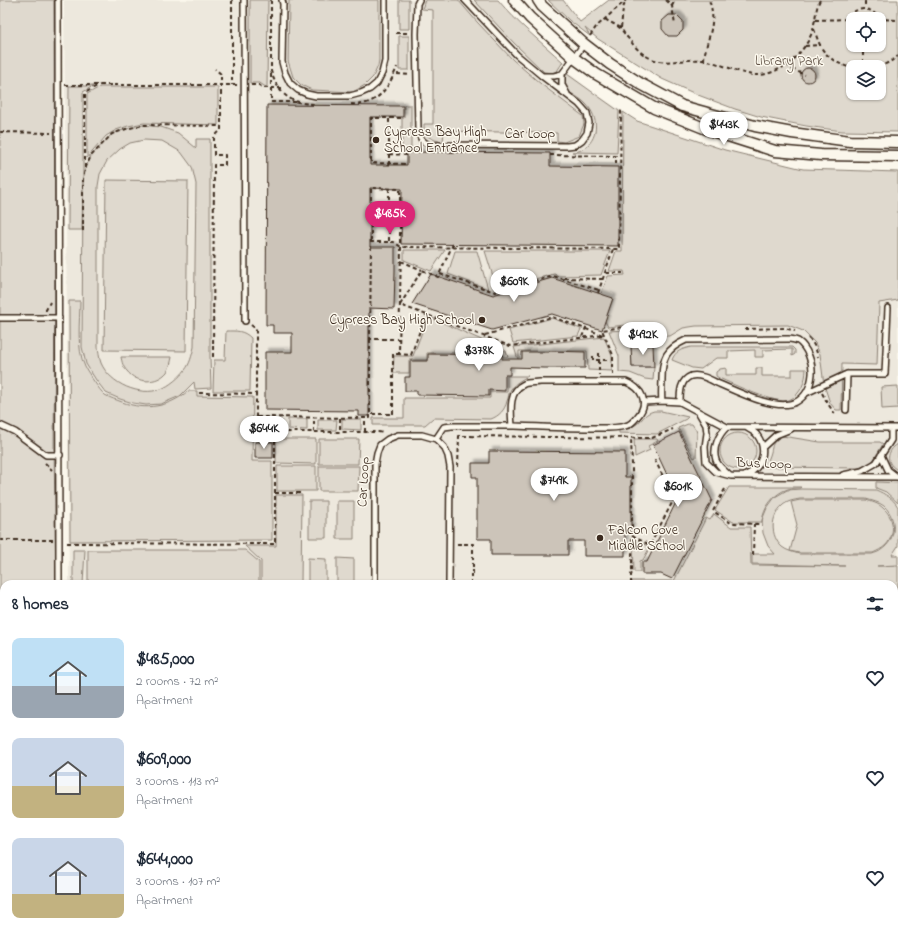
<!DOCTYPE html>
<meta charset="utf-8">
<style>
body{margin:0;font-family:"Indie Flower",sans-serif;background:#f6f6f7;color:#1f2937;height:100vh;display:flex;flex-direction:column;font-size:15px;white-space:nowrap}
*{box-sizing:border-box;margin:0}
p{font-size:13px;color:#747a83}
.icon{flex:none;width:22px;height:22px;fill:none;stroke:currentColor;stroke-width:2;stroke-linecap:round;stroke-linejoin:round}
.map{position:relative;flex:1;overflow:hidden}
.panel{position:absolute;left:0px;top:580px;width:898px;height:356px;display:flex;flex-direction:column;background:#fff;border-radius:12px 12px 0 0;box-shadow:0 1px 3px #0004}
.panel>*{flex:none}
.fabs{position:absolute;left:846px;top:12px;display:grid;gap:8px}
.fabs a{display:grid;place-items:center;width:40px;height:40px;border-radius:8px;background:#fff;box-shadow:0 1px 3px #0004;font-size:20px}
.price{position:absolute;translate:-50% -34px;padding:0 9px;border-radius:14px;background:#fff;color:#222;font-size:13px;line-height:26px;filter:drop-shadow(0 1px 2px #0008)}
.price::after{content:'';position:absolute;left:50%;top:24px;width:12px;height:9px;margin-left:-6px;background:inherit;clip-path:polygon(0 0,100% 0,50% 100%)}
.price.on{background:#db2777;color:#fff}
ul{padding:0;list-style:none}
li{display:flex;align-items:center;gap:12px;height:100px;padding:0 12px}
li span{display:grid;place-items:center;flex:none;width:112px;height:80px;border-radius:8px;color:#555}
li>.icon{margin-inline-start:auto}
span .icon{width:48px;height:48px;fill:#fffc;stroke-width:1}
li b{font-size:17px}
h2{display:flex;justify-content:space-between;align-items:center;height:48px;padding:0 12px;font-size:17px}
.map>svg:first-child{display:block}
.built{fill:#ede8dd}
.green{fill:#dfd9ce;stroke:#8d8276;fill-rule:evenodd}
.water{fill:#b6aea2;stroke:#85796d}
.building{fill:#ccc4b9;stroke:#3b2a1e;filter:url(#shadow)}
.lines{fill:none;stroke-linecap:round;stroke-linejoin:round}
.service-casing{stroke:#3b2a1e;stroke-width:8}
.minor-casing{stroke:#3b2a1e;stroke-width:13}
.primary-casing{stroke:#3b2a1e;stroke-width:18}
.path{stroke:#3b2a1e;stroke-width:2;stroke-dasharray:4 3;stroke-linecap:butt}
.service{stroke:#fbf7ec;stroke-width:5}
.minor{stroke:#fbf7ec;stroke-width:10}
.primary{stroke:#fbf7ec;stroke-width:15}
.poi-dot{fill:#3b2a1e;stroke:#fbf7ec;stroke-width:1.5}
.labels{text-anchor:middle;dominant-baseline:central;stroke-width:3;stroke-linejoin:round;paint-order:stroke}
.park-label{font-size:14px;fill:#64564a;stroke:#fbf7ec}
.poi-label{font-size:14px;fill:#3b2a1e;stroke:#fbf7ec;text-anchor:start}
.street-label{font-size:14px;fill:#3b2a1e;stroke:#fbf7ec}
</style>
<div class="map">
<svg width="898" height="936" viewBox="0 0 898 936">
<defs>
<filter id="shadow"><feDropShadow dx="3.5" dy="-3.5" stdDeviation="1" flood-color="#0004"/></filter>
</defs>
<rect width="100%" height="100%" fill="#fbf7ec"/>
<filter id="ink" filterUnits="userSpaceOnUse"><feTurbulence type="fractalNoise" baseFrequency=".025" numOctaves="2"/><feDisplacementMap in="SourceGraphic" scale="8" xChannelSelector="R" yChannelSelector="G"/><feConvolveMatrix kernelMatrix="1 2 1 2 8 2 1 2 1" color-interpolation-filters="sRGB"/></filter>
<g filter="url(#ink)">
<path class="built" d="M64,0H491L530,43L591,91L637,121L725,150L803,170L898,279V724H894V584H69L66,213Z"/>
<path class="green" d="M0,0H54L55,297L54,448L56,584H4V739H0Z
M250,0H268L267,87L264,86L260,83H250Z
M289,0H379V60L378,66L373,77L365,85L353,92L312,90L301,85L293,77L288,61Z
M399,0H409V29H399Z
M425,0H458L478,23L513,60L541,84L583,116L584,124L579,136L564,142L557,141V133L444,131L443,142L435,140L427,136L424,131V124H433V10L422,9Z
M474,0H498C517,23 541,42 563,62L557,71L552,73L544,72L514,43Z
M548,0H563L580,22L609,0H898V132L842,131L806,126L761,117L735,109L698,95L662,79L598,39L585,28L590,36L570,21ZM853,19H879V45H853ZM853,67H879V93H853Z
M399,36H409V70H399Z
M567,74L619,111L617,153L572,152C575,152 579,151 581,150C600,140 599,117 586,104C581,98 570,94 566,89C563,84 564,79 567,74Z
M69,86H93L83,92V179L85,169L91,156L112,134L126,129L143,125L161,127L178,133L196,148V139H210V357L211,388L195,389L194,382L180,396L161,404L146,405L133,403L120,399L106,393L96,380L86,364L82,347L83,182L82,230H68ZM144,140L162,141L181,152L192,167L196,184L194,347C192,355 190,364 185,370C180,377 169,386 161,389C140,397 110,384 101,363C99,358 99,352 98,347V186L100,174L107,161L120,149L130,143Z
M100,87H218V125L144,123L128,126L116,130L106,136L87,158V94Z
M404,105H411V150H402V118H404Z
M623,112L637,121L725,150L803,169L898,172V300L879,303L877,365L842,364L841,410H836L830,403L824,385L820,354L815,343L803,331L788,325L696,326L683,328L670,336H631L632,367H654L653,380L645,379L630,373L619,372V356L609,331L625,330V325L608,327L605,321L613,299L601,294L608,276L625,275L624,271H609L616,251H622Z
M106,180L188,181L186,351L104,350Z
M404,250H445L431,271L404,260Z
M455,251H477L488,289L448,274Z
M485,251H610L601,275L559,276L554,274L497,289Z
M69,301H80C80,322 76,348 85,367C89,374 99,390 105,395C110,398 117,400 122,402C146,411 169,407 188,391H197V396L253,397L252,461H272V540L70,541Z
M428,316L506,351L508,357H503L502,353H427V360H409V373H393L394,356H413Z
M552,318L581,329L578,336L513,343L509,330Z
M226,331C236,331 243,330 251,338L250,391H213L214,360H225Z
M604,337L612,356V371L588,370L587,351H519V363L514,347Z
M691,347H792L795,350V354L792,356V349L763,350V357H755V350L728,351V358H716L701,369L692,368L672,360C675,351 682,349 691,347Z
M121,357H172C171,362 170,367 167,372C157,384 137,384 127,371C123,367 122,362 121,357Z
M726,368V375H756V368H762V376H792V369H806C806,380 801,395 789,400C776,405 733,384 719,378L716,376V372L720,369Z
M507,376H528C521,380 515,383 511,389C508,394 509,397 507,401C505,410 499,416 491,419L433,418L425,425H373V418H404V398H490V392H507Z
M898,386V408L882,409L881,387Z
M654,411H661L688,417L686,419L657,434L619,433V430C626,429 632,428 638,423C645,417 644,414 654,411Z
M288,419H307V430L288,429Z
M342,419H361V430L342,429Z
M318,420H337L336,430H318Z
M688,424H692L696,430L697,433L696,457L694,458L678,428Z
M720 451a18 18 0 1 1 36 0a18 18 0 1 1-36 0Z
M782,436L820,442H880L883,444L874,459L868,465L858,468L765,467C766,464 768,461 769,458C774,446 769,444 782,436Z
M276,439H316V464L276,463Z
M319,439H359L358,464H319Z
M634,439H657L658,441L648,446L650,450L635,457Z
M898,444V470C885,464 886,451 898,444Z
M277,466H316V491H277Z
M319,466H359L358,491H319Z
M876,482L898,483V503L886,492L876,488Z
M729,487H801L800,488C796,488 792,488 788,489C774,493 763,508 762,522H733L715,510Z
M801,489L876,490C885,494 893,498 898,507V546L892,555H898V565L877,566H898V705L894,706V584H632V581H674L706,518L710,520L714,514L731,527H750L751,565L845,566L752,564V554H775L768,546L763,533L762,520L767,508L775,497L787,490ZM800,499H866C872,501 879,502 884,506C897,518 897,540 881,550C879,552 875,553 872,554H799C793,552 787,551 782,547C770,536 770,516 783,505C788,501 794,500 800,499Z
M276,495H302L301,584H261V561L245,546H276Z
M800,500H866C872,502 878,503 883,508C894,517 896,534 886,545C882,549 877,551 873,553H799L790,551L797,525L791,502Z
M309,501H326V538H309Z
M337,501H354V539H337Z
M633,539L650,547L643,560L640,561V572H634Z
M73,550H85L83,584H73Z
M88,550H245L259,562V584H88Z
M308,558L326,559V584H308Z
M337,558L354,559V584H337Z
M0,877H4V932H38V936H0Z"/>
<path class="water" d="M894,753H898V821H894Z
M0,779H4V841H0Z"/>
<path class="building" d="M669,15H677L683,21V30L677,36H668L662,29V21Z
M801 75a7 7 0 1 1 14 0a7 7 0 1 1-14 0Z
M267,105L403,106V117H370V165H407V152L550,153V166L618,167V246L401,244L402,189L370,188V247H395V271L394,309L369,308V416H359V411L265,410V352H292V333H273V325H266Z
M431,274L493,295L552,278L613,298L602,330L552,314L492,330L412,304Z
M653,345L654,367H632L631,346Z
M549,351L585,352V368H544L510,367V375H505V391L489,390V396L417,395V391H405V377H410V361H428V354L502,355V359H522V352H549Z
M679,432L712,500L672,579L661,574H642V562H647L678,498L653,445Z
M255,442H273V458H255Z
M489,451L625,452V477H631V531H625V556H584V541H568V555H491V539H477V477H472V463H489Z"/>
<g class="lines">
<defs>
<path id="service" d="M58,0L59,584
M244,0L245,321
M282,0L283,4L282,62L285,73L290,83L298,90L307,94L316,96H350L361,93L370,89L377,83L382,73L385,61V0
M419,0L417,4L416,34L418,129C420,138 421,141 429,145L567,146L575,145L582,140L587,133L589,123L587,113L579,104L542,76L517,55L465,0
M562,74L584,44
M562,74V85L567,94
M542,76H554L562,74
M0,318H59
M540,382H626C642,388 650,403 637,417C634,421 630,425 625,426C615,429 597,428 586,428C561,428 537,427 512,426C511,412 508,391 524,384C528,382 535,383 540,382Z
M806,393L847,374
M662,401C661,394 662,386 662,379C662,358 666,349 686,340L789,339C792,339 795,340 798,341C807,347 813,363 812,374C811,385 807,396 796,402C777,412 736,391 717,383C709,379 700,374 691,376C680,380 680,393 680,402
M644,402L662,401L680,402L727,427
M846,410L847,374H885L888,308
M699,413L706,425L707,433L705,447L706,462L716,472L731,476L898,477
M0,425L15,432L46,455H60
M436,439L444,427L452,426H512
M763,447L776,435L791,429
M881,455L888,470L897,477
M729,475C724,470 718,466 716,460C712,448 719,434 727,427L898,428
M746,475C762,468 768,450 757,435C755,432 750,430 747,428
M843,475L862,471L876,463L891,440V428
M375,584V464L377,453L380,445L388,439L398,435H422L436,439L444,447L448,456L450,467L449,584
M894,714L898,713
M525,936V932
M679,936V932"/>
<path id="minor" d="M514,0L530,18L574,58L596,74L654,108L709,130L775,151L821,155L898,156
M538,0L542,6L584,44L610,64L641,84L682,106L755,126L792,133L850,141L898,142
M191,932V936
M505,932V936
M805,932V936"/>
<path id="primary" d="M894,850H898
M894,869H898
M0,876H4"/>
</defs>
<use href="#service" class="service-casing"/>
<use href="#minor" class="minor-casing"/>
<use href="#primary" class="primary-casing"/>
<path class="path" d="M232,0V85
M271,0V71C278,94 290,104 315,104
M666,0L672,6L675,25
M865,5V0
M672,6L675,0
M605,19C610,23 616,24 620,28C623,31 625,35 628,38C634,46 641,54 650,58C666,66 685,58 702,60C720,62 740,75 757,75C769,75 784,68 793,60C803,50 812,38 814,24C816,16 816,7 820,0
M878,19L898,20
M815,20L849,19
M621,28L623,8L626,1
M814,29C816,35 818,41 821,47C827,58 841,66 853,68
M853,30C836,11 872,0 878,19
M396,33H408
M590,36L596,27L626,0
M863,45V67
M805,46L821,45
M704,60C704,54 706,50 707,44C712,28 715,16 709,0
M787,64L790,68L805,75
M878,67L890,62L898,56
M271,74V102H296
M397,74L410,75
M65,85H238
M251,85H259L263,88H285
M351,104C354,104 358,105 361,104C380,102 391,83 397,67
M401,118H371V163L406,164
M0,132L51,133
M389,154L407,155
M550,155L616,156V167
M389,165V118
M85,168V93L93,88L100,85
M83,231V179L85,169L91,156L112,134L126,129L143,125L221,126
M389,241V189
M371,242V188L400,189V246
M453,244L438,277L422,270L400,305L510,346L604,335
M401,247L399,354L411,355L426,314
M401,261L422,270
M606,273H623
M440,274L495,292L553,276L599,290
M564,278L603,279
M598,293L613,249
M45,310H46L50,302
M251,325L256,329V432H378L384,433
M745,329L785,328L795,331
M485,335L552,317L603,335
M582,337L587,325
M808,338C814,343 816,349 818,357
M370,339V414H393V354H399
M400,339H370L371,242H394L401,247L619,249L621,110
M599,353V375
M593,356V360H607
M213,357L214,165H225V155H214V137L221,130V74L215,69
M613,375V355L602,330L623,327
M199,393L257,394
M822,393L828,404L835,414
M257,417L370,418V414
M340,418V432
M282,432V417
M314,432V418
M365,432V418
M45,463L52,470
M458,467L459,436L652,438L673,429
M725,489L713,511L731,523L762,524
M275,493H301
M632,536L650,545L674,499L654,458
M0,540H53
M67,543L275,544V432
M457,544H473V574
M753,555L754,524
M471,584V574
M631,584V575L632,573V465L631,438
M0,666L4,665
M894,732H898
M0,760H4
M661,936V932"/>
<use href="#service" class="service"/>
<use href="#minor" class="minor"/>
<use href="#primary" class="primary"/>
</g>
</g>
<g class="poi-dot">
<circle cx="376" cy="140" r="4"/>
<circle cx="482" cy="320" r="4"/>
<circle cx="600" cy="538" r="4"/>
</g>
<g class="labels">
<g class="park-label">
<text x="789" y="61">Library Park</text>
</g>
<g class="poi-label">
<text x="384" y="132">Cypress Bay High<tspan x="384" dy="16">School Entrance</tspan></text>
<text x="474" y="320" text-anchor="end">Cypress Bay High School</text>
<text x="608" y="530">Falcon Cove<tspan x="608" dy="16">Middle School</tspan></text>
</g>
<g class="street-label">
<text x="530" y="134">Car Loop</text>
<text transform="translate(764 464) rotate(2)">Bus Loop</text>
<text transform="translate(364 482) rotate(-87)">Car Loop</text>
</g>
</g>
</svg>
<div class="fabs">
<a><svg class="icon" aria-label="locate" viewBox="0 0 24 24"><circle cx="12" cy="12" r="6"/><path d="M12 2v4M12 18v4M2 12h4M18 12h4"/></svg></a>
<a><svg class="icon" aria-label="layers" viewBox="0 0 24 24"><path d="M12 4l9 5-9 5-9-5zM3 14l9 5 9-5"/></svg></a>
</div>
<b class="price" style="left:724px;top:146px">$443K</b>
<b class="price on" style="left:390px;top:235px">$485K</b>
<b class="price" style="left:514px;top:303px">$609K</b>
<b class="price" style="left:643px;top:356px">$492K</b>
<b class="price" style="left:479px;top:372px">$378K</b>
<b class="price" style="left:264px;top:450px">$644K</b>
<b class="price" style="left:554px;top:502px">$749K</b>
<b class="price" style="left:678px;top:508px">$601K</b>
<section class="panel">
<h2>8 homes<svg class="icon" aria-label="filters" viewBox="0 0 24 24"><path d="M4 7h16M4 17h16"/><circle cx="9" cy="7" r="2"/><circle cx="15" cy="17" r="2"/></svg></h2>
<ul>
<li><span style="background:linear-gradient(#bfe0f5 60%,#9aa5b1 0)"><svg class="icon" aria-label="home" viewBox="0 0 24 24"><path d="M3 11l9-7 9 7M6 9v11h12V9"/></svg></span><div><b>$485,000</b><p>2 rooms · 72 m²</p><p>Apartment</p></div><svg class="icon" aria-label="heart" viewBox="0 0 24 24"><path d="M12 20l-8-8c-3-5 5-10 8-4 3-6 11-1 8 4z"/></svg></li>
<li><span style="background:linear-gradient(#c9d6e8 60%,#c2b280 0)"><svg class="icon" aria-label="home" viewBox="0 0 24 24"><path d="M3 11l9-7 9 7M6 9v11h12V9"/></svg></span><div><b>$609,000</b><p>3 rooms · 113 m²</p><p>Apartment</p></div><svg class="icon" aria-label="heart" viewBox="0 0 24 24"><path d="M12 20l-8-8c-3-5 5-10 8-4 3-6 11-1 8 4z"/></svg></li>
<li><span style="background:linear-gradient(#c9d6e8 70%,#c2b280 0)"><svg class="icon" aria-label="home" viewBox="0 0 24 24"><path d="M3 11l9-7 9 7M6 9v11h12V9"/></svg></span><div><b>$644,000</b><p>3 rooms · 107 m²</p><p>Apartment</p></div><svg class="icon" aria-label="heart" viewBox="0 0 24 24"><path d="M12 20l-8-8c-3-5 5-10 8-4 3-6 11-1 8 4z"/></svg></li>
</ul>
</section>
</div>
